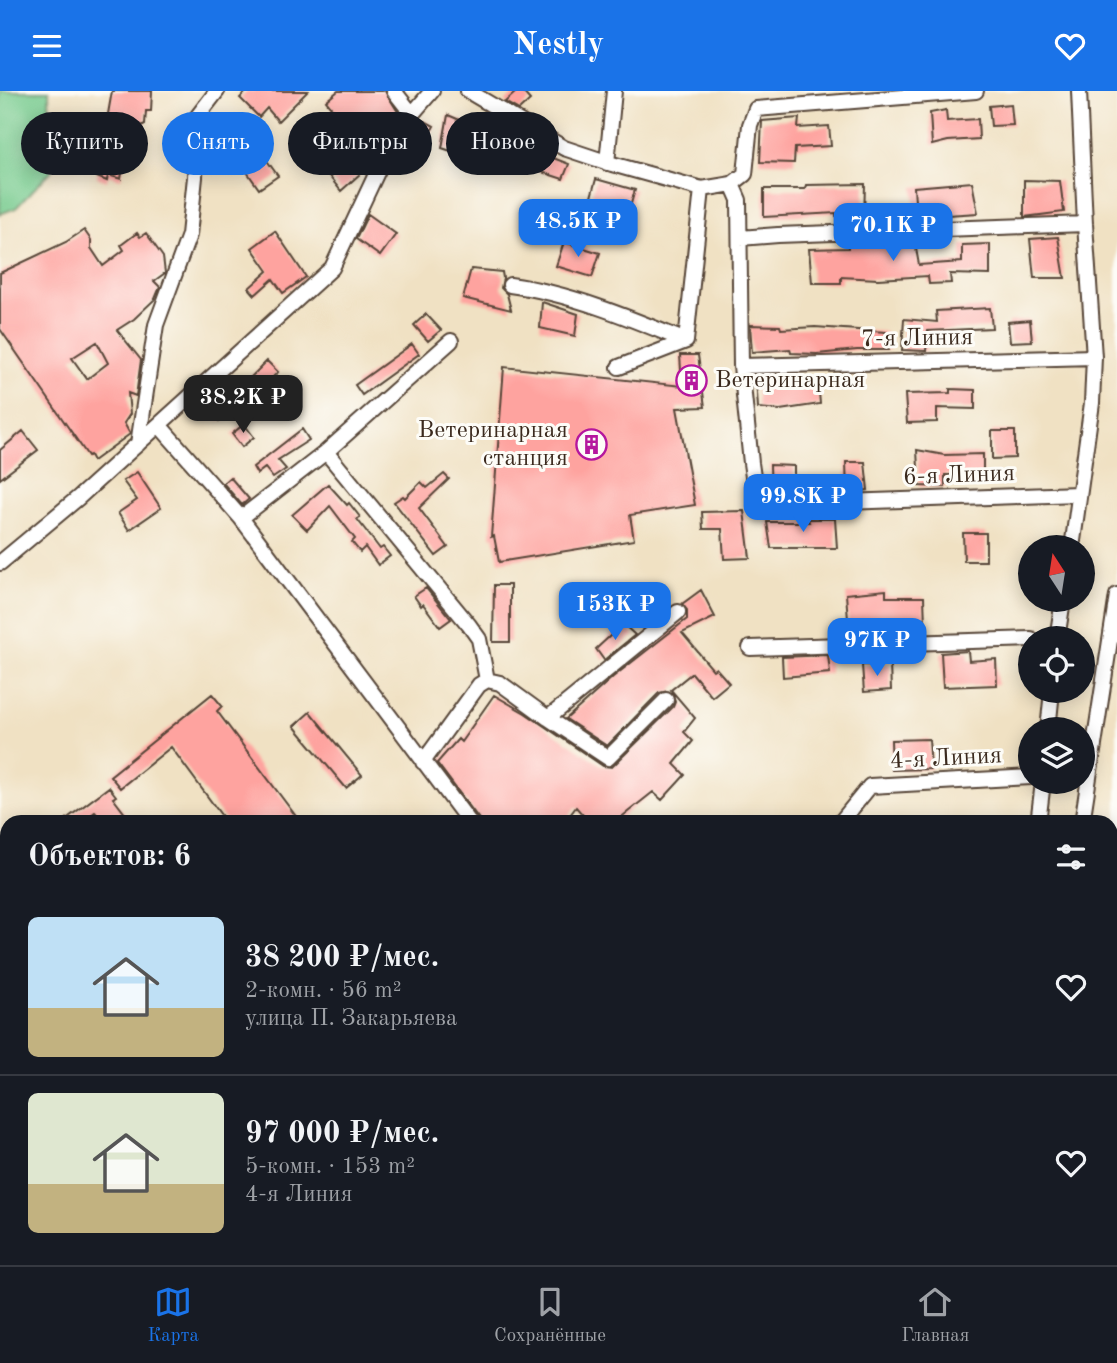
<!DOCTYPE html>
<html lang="ru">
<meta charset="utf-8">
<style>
body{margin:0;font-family:"Old Standard TT",serif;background:#20242c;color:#f1f3f6;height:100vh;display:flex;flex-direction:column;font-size:26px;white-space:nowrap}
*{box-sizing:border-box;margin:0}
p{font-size:23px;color:#9ea1a6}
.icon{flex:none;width:38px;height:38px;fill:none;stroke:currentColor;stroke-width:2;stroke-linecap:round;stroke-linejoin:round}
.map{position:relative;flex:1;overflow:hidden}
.side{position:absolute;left:0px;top:724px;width:1118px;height:450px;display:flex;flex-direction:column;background:#171b24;border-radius:21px 21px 0 0;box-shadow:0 4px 18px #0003}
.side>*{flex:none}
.banner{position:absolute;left:21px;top:21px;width:700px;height:63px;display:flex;gap:14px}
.needle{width:46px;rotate:348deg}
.controls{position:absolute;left:1018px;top:444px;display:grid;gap:14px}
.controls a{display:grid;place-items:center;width:77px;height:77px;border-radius:50%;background:#171b24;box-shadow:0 4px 18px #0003;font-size:35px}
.price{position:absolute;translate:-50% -60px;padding:0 16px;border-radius:14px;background:#1a73e8;color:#fff;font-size:23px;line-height:46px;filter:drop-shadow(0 2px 4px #0008)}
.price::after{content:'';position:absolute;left:50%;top:42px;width:21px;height:16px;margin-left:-10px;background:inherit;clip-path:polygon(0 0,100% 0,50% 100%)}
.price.active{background:#222;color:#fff}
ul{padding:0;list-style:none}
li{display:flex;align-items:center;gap:21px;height:175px;padding:0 28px}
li+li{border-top:2px solid #363941}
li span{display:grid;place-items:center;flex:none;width:196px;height:140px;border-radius:10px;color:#555}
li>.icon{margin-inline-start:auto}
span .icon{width:84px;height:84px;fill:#fffc;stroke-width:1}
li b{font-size:30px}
h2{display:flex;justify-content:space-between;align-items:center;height:84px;padding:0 28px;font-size:30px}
.tag{padding:0 24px;border-radius:32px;background:#171b24;box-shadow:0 4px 18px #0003;font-size:24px;line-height:63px}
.tag.active{background:#1a73e8;color:#fff}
header{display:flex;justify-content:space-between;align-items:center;height:91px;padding:0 28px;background:#1a73e8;color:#fff;font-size:32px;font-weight:800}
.tab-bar{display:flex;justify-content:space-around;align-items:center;height:98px;border-top:2px solid #363941;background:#171b24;font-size:19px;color:#9ea1a6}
.tab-bar a{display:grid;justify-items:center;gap:4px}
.tab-bar .active{color:#1a73e8}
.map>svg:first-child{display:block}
.green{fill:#76ca8d;stroke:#587a56;stroke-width:2}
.building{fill:#fea39f;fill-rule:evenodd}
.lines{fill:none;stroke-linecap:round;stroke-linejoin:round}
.minor-casing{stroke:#564537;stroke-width:18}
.minor{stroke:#fff;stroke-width:14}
.labels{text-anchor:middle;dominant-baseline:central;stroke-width:6;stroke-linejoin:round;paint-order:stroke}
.street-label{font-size:24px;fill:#3b2a1e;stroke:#fdfcf7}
.poi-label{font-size:24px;fill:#3b2a1e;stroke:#fdfcf7;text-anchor:start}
</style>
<header><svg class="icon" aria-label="menu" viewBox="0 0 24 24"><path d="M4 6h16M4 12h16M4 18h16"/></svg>Nestly<svg class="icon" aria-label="heart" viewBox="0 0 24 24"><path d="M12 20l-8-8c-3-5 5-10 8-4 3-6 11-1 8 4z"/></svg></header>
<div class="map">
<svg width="1117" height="1174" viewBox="0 0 1117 1174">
<rect width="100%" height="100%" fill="#fdfcf7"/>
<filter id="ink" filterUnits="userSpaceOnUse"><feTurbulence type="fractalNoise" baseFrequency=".0143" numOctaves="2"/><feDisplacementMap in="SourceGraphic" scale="14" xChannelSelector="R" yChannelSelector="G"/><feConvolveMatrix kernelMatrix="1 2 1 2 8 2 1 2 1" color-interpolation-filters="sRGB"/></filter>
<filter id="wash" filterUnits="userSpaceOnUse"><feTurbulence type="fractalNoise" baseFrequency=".00686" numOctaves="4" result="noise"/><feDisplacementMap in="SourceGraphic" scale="28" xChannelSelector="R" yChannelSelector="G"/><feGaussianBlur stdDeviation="1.57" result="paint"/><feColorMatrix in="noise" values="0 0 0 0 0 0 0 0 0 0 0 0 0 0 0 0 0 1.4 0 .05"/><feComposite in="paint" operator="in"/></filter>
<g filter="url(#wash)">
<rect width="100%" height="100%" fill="#f0e1c3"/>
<path class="green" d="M0,0H49L50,39L59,72L16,117L0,123Z"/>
<g id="blocks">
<path class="building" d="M112,0H152L151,20H146L145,33L141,35L127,72L123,76L121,88L108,84L107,90L97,86Z
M247,0H308L278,30L267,17L259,26L240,7Z
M338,0H385L398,21L379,39L383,45L376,60L359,78L361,82L341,100L293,40L311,26L322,39L339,26L326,10Z
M517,0H522L530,9L519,19L505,11Z
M1011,13L1013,34L991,35L989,15Z
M946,19L947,30L978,28L979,48L948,50L932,54L930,22Z
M448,24L500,46L492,74L442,57Z
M235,25L255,53L239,69L216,37Z
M799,27L798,37L829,35L831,55L795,57L794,72L760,71L762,30Z
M423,29L434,35L423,55L412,49Z
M522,55L569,73L563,88L520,74Z
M263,64L278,85L259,98L245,78Z
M596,88L635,99L630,116L591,106Z
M1024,89L1060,90L1064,121L1024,126Z
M972,91L978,122L916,126L914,96Z
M865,93L864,127L836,125V122L764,126V98H805L806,94Z
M368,123L396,143L380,165L356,148Z
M84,139L91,149V157L103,175L124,159L121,154L137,142L140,146L146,142L163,166L165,182L154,190L160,196L155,208L134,228L117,239L141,269L136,305L128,302L130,323L124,332L130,343L93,370L90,364L88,365L0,238V182L66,151ZM97,251L108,272L87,288L72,267Z
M275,140L306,186L283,202L273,188L255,204L249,197L268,180L252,157Z
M1058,146L1065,187H1034L1030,148Z
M564,151L600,162L592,186L556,175Z
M876,151L915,152L919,174L962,171V154L990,153V184L950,183L951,192L929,193L928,185L878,188L841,186V192H812L809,158L848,157V154Z
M471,178L502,181L503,187L501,197L507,203L511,219L463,207Z
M542,211L578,223L575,245L540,237Z
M990,217L992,237L928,240L926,260L902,259L904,228L937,231L936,220Z
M426,223L441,239L428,250L414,234Z
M1030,229L1032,250L1010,251L1008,231Z
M750,234L780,235L781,238L815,236L886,241L889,259H857L817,263L791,262L790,258L752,261Z
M412,253L419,263L362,304L355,294Z
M680,264H698L705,316L677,317L695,414L630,424L634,449L499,471L494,445L491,446L504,276L682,295Z
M267,270L278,281L262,297L251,286Z
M776,286L777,291L818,290L820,313L780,319L758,317L756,287Z
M950,298L975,299V318L937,317V331L907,332L905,303L950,302Z
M220,300L234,320L219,330L205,310Z
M244,333L254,346L242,356L232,343Z
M302,338L309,349L278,369L286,378L273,387L265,377L257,383L253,376Z
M23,340L38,359L0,388V359Z
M992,340H1015V367L992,368Z
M917,359L944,364L983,363V384H945V396L919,395Z
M846,371H865L868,399L847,401Z
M770,374L794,375V403H771Z
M137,381L161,417L129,439L118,422L137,409L123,390Z
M444,383L449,388L419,417L448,456L436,465L394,411L403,405L405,407L421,391L427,397Z
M230,386L249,408L242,414L223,392Z
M328,393L347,414L349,412L360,426L357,428L380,458L383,456L390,465L378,474L365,456L360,461L352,451L355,448L330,415L307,439L292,424Z
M744,420L750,467L724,468L722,438H703L702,421Z
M808,428H835L837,457H771L767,431H809Z
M963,442H986V470H964Z
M494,494H510V551H493Z
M426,497L451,528L440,536L423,513L421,515L414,505Z
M701,499L715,526L682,542L713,579L716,577L729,592L712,606L692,582L671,599L695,627L684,641L693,650L674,673L685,684L662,709L653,701L614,732H590L576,716L564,732H482L437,672L458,648L461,651L494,604L525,622L603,675L612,676L673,616L675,611L673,603L668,600L659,602L607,655L566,628L613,586L687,528V519L682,513Z
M886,499V506H924L925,533L887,534V543L849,541L846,503Z
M623,533L635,544L604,569L596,558Z
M968,560L969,570L996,568L997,594L943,596L941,562Z
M828,564L830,582L783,586L782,566Z
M890,573L891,599L864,601L862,574Z
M212,603L222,615L217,620L301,732H227L171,656L120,697L110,685Z
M310,621L362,684L346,697L294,635Z
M929,648L931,678L892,679L891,649Z
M109,696L116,705L113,707L132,732H104L95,721L81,732H61Z"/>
</g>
</g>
<g filter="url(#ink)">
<use href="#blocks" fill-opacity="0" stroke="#564537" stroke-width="2"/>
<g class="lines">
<defs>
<path id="minor" d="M394,0L412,23
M468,0L564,57L612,73L702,98L686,250L619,276
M607,72L614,0
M732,93L739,109L741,275L751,372L757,414L1078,403
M702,98L732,93L745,83L750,34L756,18L976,0
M740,147L778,144L1085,133
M510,194C570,202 630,227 686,250
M741,275L1094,266
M159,334L241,427L470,732
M138,353L156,234L189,144L195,86L197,26L217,0
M326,361L469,534L479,548L487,589
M241,427L326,361L451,250
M1072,457L1092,312L1094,266L1085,133L1079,0
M0,472L78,407L332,177L395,43L432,0
M1057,548L1063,509
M750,557L1031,548
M548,627L678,521
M1048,639L1052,600
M423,671L479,594L487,589L500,592L548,627L608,667L666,609
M840,732L870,695L1031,686
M1038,732L1043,691
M1082,732L1117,504
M810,1167L815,1174
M1097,1167L1098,1174"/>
</defs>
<use href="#minor" class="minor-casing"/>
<use href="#minor" class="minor"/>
</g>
</g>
<defs>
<symbol id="building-ring" viewBox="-11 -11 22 22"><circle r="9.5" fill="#fdfcf7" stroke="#b5179e" stroke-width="1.5"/><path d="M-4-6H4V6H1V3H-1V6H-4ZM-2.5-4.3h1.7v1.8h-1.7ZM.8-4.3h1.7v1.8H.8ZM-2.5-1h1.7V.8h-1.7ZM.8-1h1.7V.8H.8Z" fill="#b5179e"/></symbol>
</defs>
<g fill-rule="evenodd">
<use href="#building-ring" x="674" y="272" width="35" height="35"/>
<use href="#building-ring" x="574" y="336" width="35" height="35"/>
</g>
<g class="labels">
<g class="street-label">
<text transform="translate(917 248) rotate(-1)">7-я Линия</text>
<text transform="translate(959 385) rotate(-2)">6-я Линия</text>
<text transform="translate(946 668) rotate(-3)">4-я Линия</text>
</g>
<g class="poi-label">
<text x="715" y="290">Ветеринарная</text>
<text x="568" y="340" text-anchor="end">Ветеринарная<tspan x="568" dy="28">станция</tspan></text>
</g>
</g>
</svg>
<div class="controls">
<a><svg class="needle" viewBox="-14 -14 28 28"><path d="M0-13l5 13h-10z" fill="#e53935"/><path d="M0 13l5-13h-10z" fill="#9ea1a6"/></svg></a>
<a><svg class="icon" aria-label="locate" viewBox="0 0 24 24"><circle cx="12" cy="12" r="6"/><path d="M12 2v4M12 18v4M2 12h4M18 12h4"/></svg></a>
<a><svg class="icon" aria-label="layers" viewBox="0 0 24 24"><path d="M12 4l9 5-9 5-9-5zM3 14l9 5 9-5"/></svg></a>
</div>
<b class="price" style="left:578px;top:168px">48.5K ₽</b>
<b class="price" style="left:893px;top:172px">70.1K ₽</b>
<b class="price active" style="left:243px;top:344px">38.2K ₽</b>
<b class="price" style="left:803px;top:443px">99.8K ₽</b>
<b class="price" style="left:615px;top:551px">153K ₽</b>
<b class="price" style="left:877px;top:587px">97K ₽</b>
<div class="banner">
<a class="tag">Купить</a>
<a class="tag active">Снять</a>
<a class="tag">Фильтры</a>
<a class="tag">Новое</a>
</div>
<section class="side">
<h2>Объектов: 6<svg class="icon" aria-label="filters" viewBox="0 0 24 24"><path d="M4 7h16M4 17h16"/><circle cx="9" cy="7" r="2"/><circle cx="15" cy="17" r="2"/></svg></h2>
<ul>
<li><span style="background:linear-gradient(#bfe0f5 65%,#c2b280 0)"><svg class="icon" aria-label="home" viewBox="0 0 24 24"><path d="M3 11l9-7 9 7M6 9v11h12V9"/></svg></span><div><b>38 200 ₽/мес.</b><p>2-комн. · 56 m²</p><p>улица П. Закарьяева</p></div><svg class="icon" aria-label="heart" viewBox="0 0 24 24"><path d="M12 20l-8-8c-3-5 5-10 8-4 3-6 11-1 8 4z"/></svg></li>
<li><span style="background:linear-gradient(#dfe7d0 65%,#c2b280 0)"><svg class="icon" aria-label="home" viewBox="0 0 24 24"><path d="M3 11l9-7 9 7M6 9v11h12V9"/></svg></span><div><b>97 000 ₽/мес.</b><p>5-комн. · 153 m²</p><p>4-я Линия</p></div><svg class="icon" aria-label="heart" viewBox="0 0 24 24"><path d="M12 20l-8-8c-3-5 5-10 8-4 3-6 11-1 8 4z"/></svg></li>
</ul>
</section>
</div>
<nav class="tab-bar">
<a class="active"><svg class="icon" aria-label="map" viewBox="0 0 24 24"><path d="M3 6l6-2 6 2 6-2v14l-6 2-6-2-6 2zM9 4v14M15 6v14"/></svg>Карта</a>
<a><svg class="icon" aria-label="saved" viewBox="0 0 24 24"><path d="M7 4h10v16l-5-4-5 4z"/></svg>Сохранённые</a>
<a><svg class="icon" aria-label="home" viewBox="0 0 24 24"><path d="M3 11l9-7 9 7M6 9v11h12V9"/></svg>Главная</a>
</nav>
